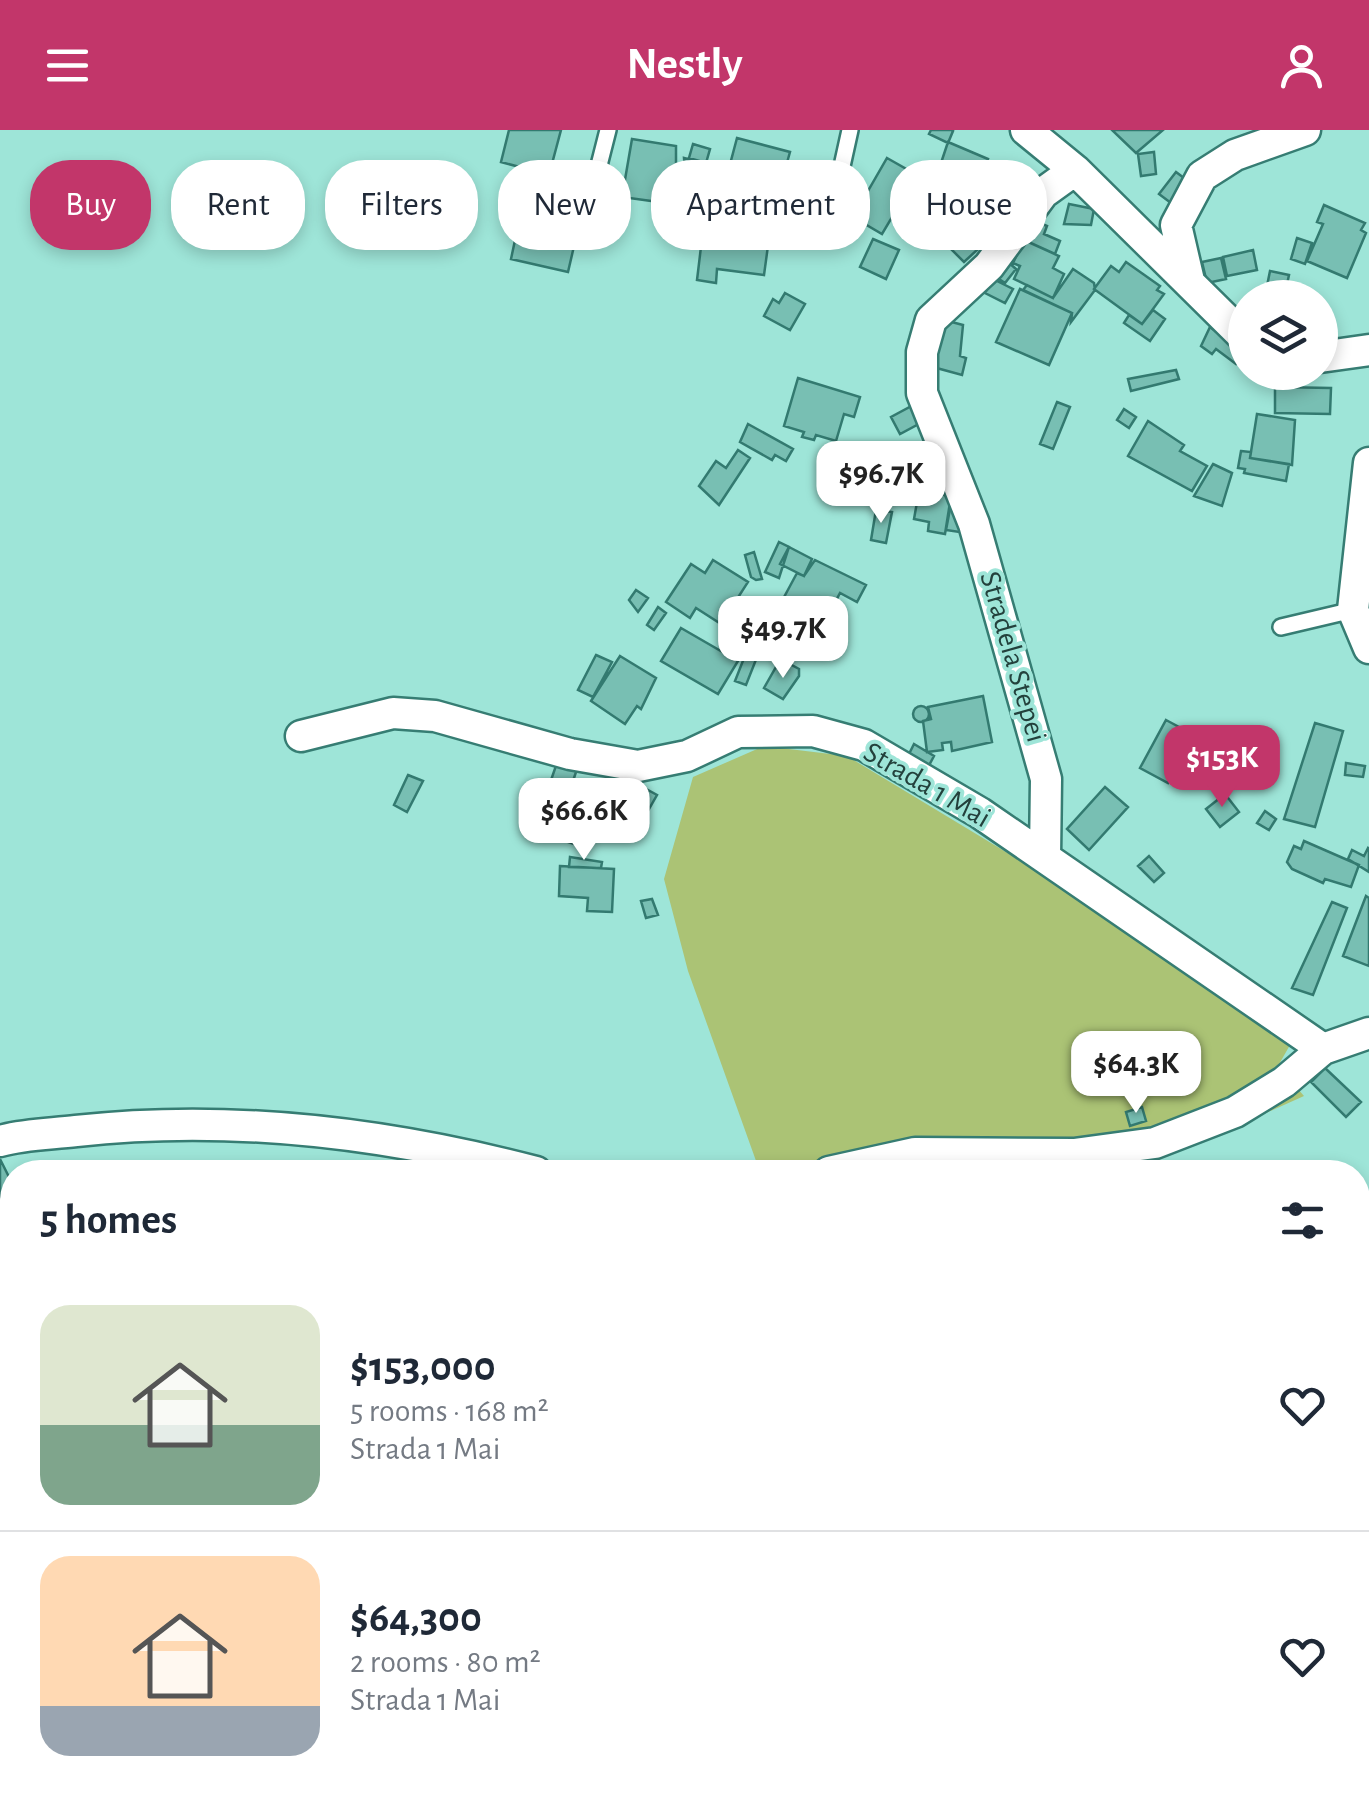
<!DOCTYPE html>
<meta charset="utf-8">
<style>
body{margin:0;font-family:"Alegreya Sans",sans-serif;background:#f6f6f7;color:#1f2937;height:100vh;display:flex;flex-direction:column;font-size:38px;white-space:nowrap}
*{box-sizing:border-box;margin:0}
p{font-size:32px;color:#747a83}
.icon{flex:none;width:55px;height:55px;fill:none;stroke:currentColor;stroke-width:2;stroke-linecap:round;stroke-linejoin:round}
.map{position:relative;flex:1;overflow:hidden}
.panel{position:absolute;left:0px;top:1030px;width:1370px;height:642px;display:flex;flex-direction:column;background:#fff;border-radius:40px 40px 0 0;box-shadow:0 5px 15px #0003}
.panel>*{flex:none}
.top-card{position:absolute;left:30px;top:30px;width:1310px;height:90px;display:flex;gap:20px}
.buttons{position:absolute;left:1228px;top:150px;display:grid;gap:20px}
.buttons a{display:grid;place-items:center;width:110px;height:110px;border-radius:50%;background:#fff;box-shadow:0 5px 15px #0003;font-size:50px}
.price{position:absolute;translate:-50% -85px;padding:0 22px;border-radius:20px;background:#fff;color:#222;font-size:32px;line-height:65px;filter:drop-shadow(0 2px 5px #0008)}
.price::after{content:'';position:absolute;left:50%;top:60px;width:30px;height:22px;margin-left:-15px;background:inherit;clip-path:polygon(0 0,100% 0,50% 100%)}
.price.on{background:#c2366a;color:#fff}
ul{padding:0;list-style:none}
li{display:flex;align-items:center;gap:30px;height:250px;padding:0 40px}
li+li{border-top:2px solid #e0e1e3}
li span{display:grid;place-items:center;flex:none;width:280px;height:200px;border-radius:30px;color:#555}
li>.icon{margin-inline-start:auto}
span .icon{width:120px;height:120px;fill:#fffc;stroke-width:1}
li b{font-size:42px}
h2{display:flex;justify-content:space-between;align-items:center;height:120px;padding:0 40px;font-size:42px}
.tag{padding:0 35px;border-radius:40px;background:#fff;box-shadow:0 5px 15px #0003;font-size:35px;line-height:90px}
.tag.on{background:#c2366a;color:#fff}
header{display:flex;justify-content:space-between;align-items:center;height:130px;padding:0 40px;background:#c2366a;color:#fff;font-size:45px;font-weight:600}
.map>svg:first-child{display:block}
.green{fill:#abc375}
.building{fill:#78bfb3;stroke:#337a70;stroke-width:2.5}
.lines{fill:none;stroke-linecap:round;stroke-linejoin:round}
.service-casing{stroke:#367d73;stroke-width:20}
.minor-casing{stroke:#367d73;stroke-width:35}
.service{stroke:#fff;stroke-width:15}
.minor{stroke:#fff;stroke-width:30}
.labels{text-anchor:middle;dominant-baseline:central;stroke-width:8;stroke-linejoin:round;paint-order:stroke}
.street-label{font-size:30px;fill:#23413c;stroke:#9ee5d8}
</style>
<header><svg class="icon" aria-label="menu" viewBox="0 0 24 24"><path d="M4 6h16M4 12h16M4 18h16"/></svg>Nestly<svg class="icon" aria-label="person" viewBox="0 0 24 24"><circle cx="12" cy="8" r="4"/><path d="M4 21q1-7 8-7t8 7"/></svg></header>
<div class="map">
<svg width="1369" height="1672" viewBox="0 0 1369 1672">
<rect width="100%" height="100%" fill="#9ee5d8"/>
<path class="green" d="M764,616L847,626L1069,760L1290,915L1278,936L1304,966L1186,1019L1065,1042H760L688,841L664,749L693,647Z
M12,1274V1660H511L509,1672H0V1277Z
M1369,1341V1672H1060L1056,1660H1358V1342Z"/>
<path class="building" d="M509,0H561L549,45L501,32Z
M931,0H951L953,1L948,13L929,4Z
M1112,0H1163L1136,23Z
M737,8L790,22L776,72L724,57Z
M632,9L676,16V49L670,48L666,73L622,67Z
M948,12L988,29L977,57L963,51L965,45L940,36Z
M693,14L710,19L706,33L689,28Z
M1154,22L1156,44L1141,46L1138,24Z
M684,28L712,35L709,45L685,42Z
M887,28L908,40L901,51L910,57L882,104L853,87Z
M1176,42L1188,51L1171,73L1159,64Z
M992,45L1005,51L999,64L986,59Z
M975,70L995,78L986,101L966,94Z
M523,73L581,86L568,142L511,129Z
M1069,74L1094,79L1091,95L1064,94Z
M1324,75L1365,93L1361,100L1366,103L1347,148L1307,131L1323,94L1317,92Z
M411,82L447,86L446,101L409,97Z
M1035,91L1047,96L1044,104L1060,111L1055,124L1024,110Z
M704,92L770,101L764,145L717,139L716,153L697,150Z
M961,105L977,120L964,132L949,117Z
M1297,108L1312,113L1305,134L1291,129Z
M873,109L899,120L886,149L860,137Z
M1024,110L1059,126L1053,138L1064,144L1053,168L1014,149L1020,136L1013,133Z
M1253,120L1257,140L1227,146L1223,127Z
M1221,128L1226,149L1207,153L1202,132Z
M1008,132L1016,139L1005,153L996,147Z
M1126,132L1160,156L1157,160L1164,164L1142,194L1094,159L1111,136L1119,142Z
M1073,139L1094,153L1095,160L1071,192L1072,183L1023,160L1027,155L1053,168Z
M1270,141L1289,145L1286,159L1267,156Z
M993,149L1013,159L1005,173L985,163Z
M1020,159L1072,183L1049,235L996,212Z
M785,163L805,174L790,200L764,186L773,169L779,173Z
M1153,180L1165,189L1150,211L1124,193L1129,185L1142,194Z
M944,190L963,195L960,226L966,228L962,245L933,237Z
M1210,197L1244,223L1236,234L1216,219L1212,224L1201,216Z
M1176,240L1179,249L1131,261L1128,249Z
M798,248L860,267L854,287L844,284L836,311L816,305L814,310L802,307L804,302L784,296Z
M1275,257L1331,258L1330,284L1275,283Z
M919,272L928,289L900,304L891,287Z
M1057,272L1070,277L1053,319L1040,314Z
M1124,279L1136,287L1129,298L1117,290Z
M1257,284L1295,290L1292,335L1250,328Z
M1148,291L1184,315L1180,321L1207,336L1192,361L1128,326Z
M748,294L793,319L786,331L775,325L772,330L740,312Z
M738,320L750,328L719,375L699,356L716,331L726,338Z
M1241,321L1251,322L1250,328L1289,334L1286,351L1244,343L1245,339L1238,338Z
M1213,334L1232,343L1222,376L1194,366Z
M919,361L951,366L945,404L928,401L929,392L914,389Z
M950,379L964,381L973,404L946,400Z
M876,380L892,382L886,413L871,410Z
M779,412L789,417L779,448L765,442Z
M789,417L812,429L804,446L780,434Z
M754,422L762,449L756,450L751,447L745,425Z
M713,430L748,452L721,494L696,478L690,488L666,472L691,434L705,443Z
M815,430L866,455L857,472L840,463L827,488L833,491L824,508L775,484L797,443L804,446Z
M636,460L648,468L638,482L629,470Z
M658,477L666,483L654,500L647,495Z
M681,498L738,531L718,564L661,531Z
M748,518L759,522L746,555L735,551Z
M596,525L612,532L593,567L578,560Z
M620,526L656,548L641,579L637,576L625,594L591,571Z
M788,533L799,539V546L783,569L764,558L776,537L783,541Z
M983,566L992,612L952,621L951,612L942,613L943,620L927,622L923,591L931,589L928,577Z
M913 584a8 8 0 1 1 16 0a8 8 0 1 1-16 0Z
M1166,590L1194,605L1168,653L1140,638Z
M1315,593L1343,601L1315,697L1284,689Z
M914,614L934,626L926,641L906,630Z
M558,630L578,636L573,651L593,657L589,666L550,653Z
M1346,633L1365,636L1363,647L1345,645Z
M408,645L423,651L407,682L394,675Z
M550,653L589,666L574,714L534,701Z
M1105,657L1128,677L1089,720L1067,699Z
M648,660L657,665L637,700L631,696L628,700L620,695L627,683L632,686Z
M1225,664L1239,682L1220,697L1206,679Z
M1265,681L1276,689L1269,700L1257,693Z
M1304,711L1359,735L1351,757L1325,749L1323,753L1292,739L1287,732L1294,716L1301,719Z
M1368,718L1369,719V742L1348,729L1352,720L1364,726Z
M1149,726L1164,743L1154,752L1138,736Z
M570,727L602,732L601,738L569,737Z
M560,736L614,739L612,782L587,781L588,768L559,766Z
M1366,766L1369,768V836L1343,826Z
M652,769L658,785L646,788L641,771Z
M1332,772L1347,778L1313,865L1292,858Z
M1325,938L1361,972L1346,987L1311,952Z
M1142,977L1146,991L1130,996L1126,982Z
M0,1029L12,1053V1061L0,1067Z
M1369,1239V1269H1368L1358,1248Z
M1369,1280V1300L1358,1302V1282Z"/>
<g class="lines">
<defs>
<path id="service" d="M593,59L608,0
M827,104L850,0
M1281,497L1353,480"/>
<path id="minor" d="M1026,0L1075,40L1245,208
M1189,151L1176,95L1202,46L1235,25L1305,0
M1320,227L1369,220
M1369,333L1353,480L1369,518
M301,606L393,583L435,586L570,624L638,636L687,626L738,602L813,601L864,615L980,683L1323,919
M1045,727L1046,649L974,394L922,263V222L931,190L989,136L1043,63L1075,40
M0,1011C24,1004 51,1004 76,1001C229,984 387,1003 536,1042
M829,1042L915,1023L1074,1024L1155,1013L1235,982L1284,952L1323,919L1369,903
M1358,1448L1369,1447
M842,1672L853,1660"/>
</defs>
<use href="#service" class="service-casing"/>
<use href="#minor" class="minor-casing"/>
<use href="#service" class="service"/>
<use href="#minor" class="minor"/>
</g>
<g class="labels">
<g class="street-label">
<text transform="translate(1013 527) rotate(74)">Stradela Stepei</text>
<text transform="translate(927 655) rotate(30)">Strada 1 Mai</text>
</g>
</g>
</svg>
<div class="buttons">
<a><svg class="icon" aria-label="layers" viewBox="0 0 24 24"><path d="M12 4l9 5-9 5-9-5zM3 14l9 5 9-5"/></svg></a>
</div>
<b class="price" style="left:881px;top:396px">$96.7K</b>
<b class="price" style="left:783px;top:551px">$49.7K</b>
<b class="price on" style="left:1222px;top:680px">$153K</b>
<b class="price" style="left:584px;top:733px">$66.6K</b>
<b class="price" style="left:1136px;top:986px">$64.3K</b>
<div class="top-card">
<a class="tag on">Buy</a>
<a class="tag">Rent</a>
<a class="tag">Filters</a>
<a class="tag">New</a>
<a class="tag">Apartment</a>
<a class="tag">House</a>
</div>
<section class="panel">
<h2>5 homes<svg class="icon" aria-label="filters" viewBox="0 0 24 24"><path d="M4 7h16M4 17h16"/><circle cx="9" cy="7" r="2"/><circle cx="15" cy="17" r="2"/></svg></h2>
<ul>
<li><span style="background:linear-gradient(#dfe7d0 60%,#7fa58c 0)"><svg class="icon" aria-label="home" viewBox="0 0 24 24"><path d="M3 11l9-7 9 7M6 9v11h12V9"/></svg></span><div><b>$153,000</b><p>5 rooms · 168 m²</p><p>Strada 1 Mai</p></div><svg class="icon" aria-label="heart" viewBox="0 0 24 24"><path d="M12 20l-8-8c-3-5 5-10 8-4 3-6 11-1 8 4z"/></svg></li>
<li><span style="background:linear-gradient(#ffd9b3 75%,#9aa5b1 0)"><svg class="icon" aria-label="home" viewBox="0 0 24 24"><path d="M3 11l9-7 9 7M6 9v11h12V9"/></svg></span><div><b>$64,300</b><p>2 rooms · 80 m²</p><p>Strada 1 Mai</p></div><svg class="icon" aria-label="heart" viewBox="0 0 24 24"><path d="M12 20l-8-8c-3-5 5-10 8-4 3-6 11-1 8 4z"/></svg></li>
</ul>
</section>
</div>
